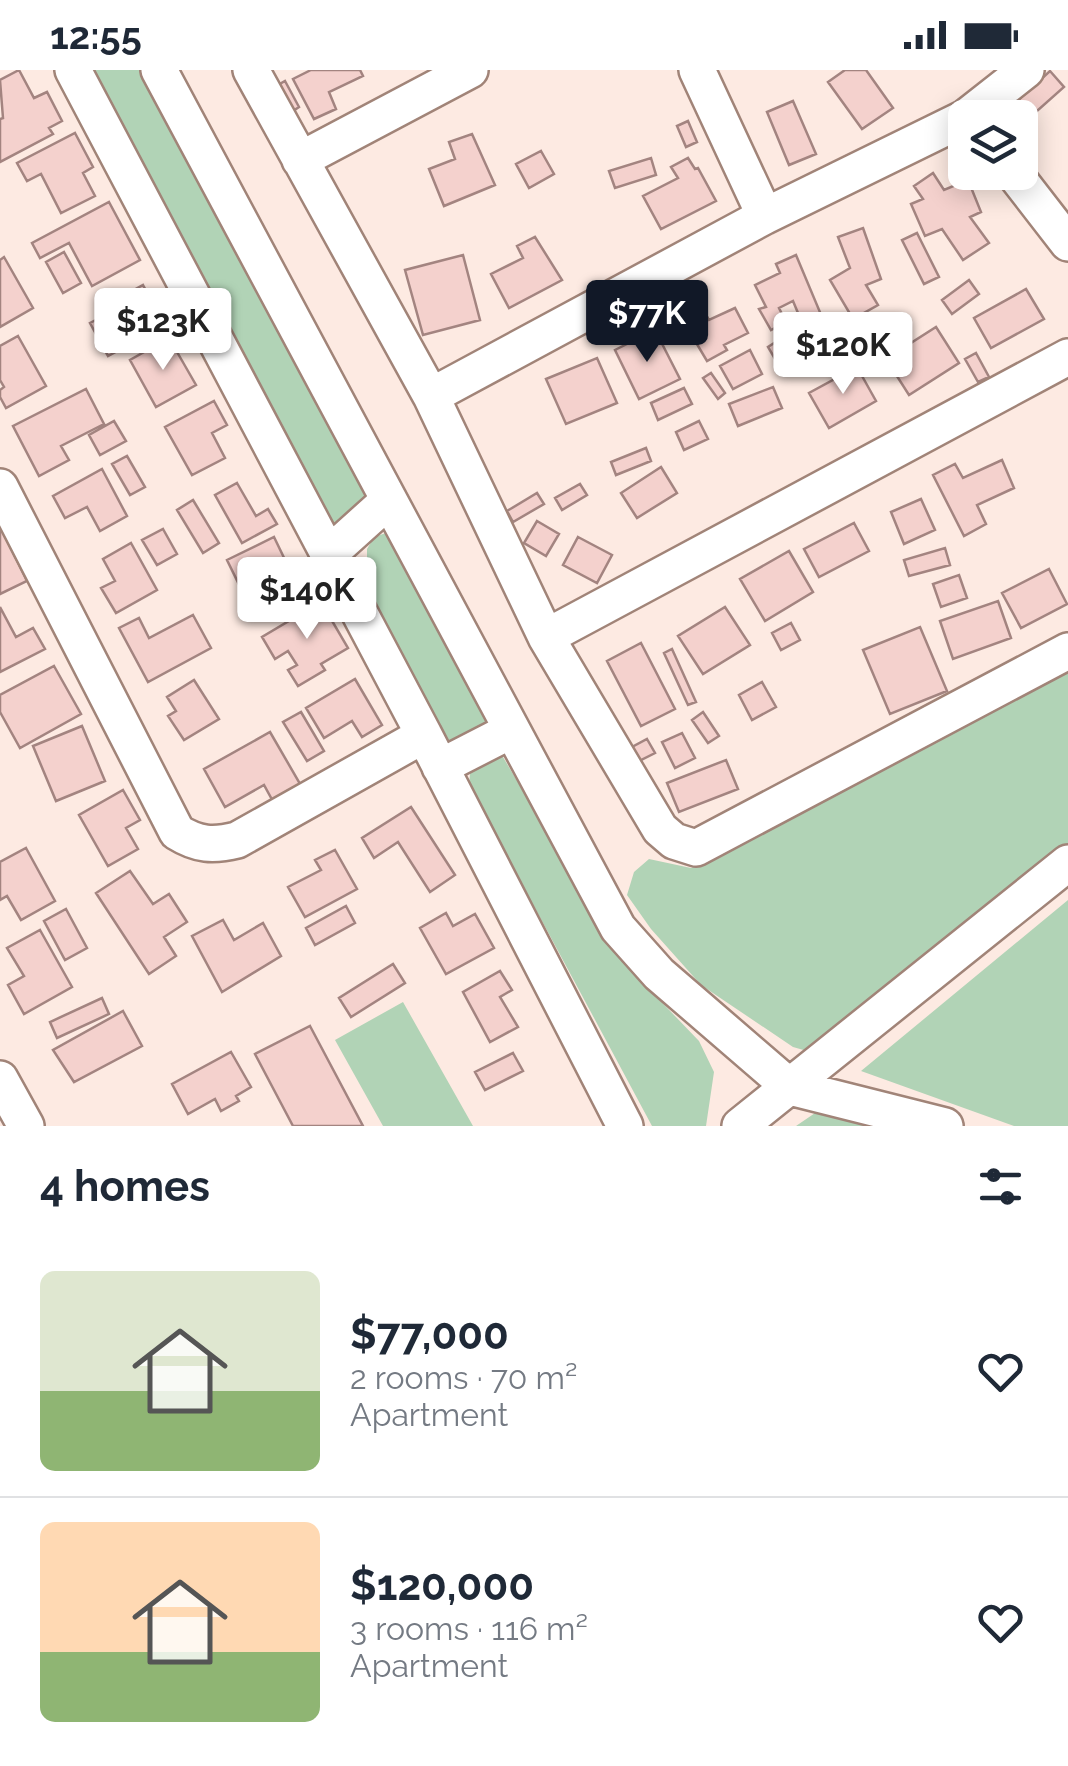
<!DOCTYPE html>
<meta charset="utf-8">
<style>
body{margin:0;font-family:Raleway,sans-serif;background:#f6f6f7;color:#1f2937;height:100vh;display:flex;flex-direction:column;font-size:38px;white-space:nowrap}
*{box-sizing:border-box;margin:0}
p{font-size:32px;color:#747a83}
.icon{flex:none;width:55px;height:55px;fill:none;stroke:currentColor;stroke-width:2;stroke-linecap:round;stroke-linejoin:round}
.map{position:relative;height:1056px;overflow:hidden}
.details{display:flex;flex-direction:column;background:#fff;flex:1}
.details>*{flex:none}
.controls{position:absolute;left:948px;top:30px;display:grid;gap:20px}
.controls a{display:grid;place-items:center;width:90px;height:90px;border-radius:15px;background:#fff;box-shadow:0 5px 25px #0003;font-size:50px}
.price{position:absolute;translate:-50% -85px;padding:0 22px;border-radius:10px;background:#fff;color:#222;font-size:32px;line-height:65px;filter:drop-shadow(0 2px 5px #0008)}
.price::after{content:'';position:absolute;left:50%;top:60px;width:30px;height:22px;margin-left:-15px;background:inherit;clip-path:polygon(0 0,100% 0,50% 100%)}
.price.on{background:#111827;color:#fff}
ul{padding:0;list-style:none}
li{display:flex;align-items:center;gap:30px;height:250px;padding:0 40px}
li+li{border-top:2px solid #e0e1e3}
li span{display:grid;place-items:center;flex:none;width:280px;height:200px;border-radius:15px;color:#555}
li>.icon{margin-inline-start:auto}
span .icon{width:120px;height:120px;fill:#fffc;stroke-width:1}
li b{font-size:42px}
h2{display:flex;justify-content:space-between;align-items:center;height:120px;padding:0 40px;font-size:42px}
.status{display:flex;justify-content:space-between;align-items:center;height:70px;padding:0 50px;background:#fff;direction:ltr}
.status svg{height:28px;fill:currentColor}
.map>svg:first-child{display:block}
.green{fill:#b1d3b6}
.building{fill:#f4d1cd;stroke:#a38480;stroke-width:2.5}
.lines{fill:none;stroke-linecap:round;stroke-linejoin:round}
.minor-casing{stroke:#a18478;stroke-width:40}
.minor{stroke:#fff;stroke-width:35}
</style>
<div class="status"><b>12:55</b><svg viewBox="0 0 49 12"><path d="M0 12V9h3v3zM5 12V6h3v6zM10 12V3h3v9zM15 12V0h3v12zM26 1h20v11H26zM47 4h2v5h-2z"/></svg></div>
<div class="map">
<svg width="1068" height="1056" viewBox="0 0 1068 1056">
<rect width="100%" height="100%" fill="#fdeae2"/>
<path class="green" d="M87,0H140L373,432L336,468Z
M386,463L396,469L487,646L490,657L447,677L440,669L367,515V479L374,467Z
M1068,601V774L821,974L807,981L793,977L701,915L651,859L627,825L634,802L649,789L691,798Z
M490,680L503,687L624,893L699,971L714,1002L706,1056H652L469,715L471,694Z
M1068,830V1056H1014L861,1001Z
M403,932L473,1056H383L335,970Z
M818,1041L866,1056H796Z"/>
<path class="building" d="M19,0L34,28L47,22L62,51L49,58L53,64L0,92V49L3,48L0,10Z
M311,0H360L363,6L329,22L336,39L314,49L293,9Z
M845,0H866L893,38L862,59L828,12Z
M1050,1L1064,17L1028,49L1014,34Z
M285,11L299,37L293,41L278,15Z
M793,31L816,84L789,95L767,42Z
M688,51L697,72L686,77L677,56Z
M75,63L93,97L83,103L95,126L61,143L41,104L27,111L17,93Z
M472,64L495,115L444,136L429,99L455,89L449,72Z
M541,81L554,104L529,118L516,94Z
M651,88L656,105L615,118L609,101Z
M688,88L695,99L698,98L716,131L661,159L643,126L678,108L671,97Z
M933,103L944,120L968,110L981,142L970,147L989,173L963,190L942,159L925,166L911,134L923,129L914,116Z
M109,132L140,190L92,216L69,173L40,188L32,173Z
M863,158L881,209L866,215L878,235L853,249L830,210L850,198L838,167Z
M917,163L939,207L924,214L902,170Z
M535,167L562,210L509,238L491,204L523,188L517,176Z
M64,182L81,213L63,223L46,192Z
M463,185L480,250L423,265L405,200Z
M796,185L822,247L803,255L793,231L779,238L786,252L771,260L759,239L766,237L755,215L780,203L776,194Z
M4,187L33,238L0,257V190Z
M969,210L979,224L952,244L942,230Z
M143,215L165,255L108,286L90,253L125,235L121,227Z
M1026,219L1044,249L991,278L974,248Z
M699,233L709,250L735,238L748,263L724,275L727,280L707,291L679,244Z
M936,257L959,293L909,325L886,289Z
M655,260L680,309L639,329L615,280Z
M18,266L46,316L6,338L0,327V320L4,317L0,310V276Z
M169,268L196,315L156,337L130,290Z
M779,270L790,288L778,294L768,277Z
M750,280L762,304L733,319L720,296Z
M976,283L989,307L978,312L965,289Z
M815,286L821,297L808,304L802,294Z
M597,288L617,333L566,354L546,309Z
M857,297L876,331L829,358L809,323Z
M711,303L725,323L718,329L703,308Z
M773,317L782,338L738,356L729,334Z
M684,318L692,334L658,350L651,333Z
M86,319L104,354L61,376L69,390L39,406L13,356Z
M214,331L227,355L212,363L225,388L192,405L165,357Z
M114,351L126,371L100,385L89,365Z
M699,351L708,369L684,380L676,362Z
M646,378L651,391L616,405L611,392Z
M127,386L145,417L130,425L112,394Z
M1002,390L1014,418L977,435L986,454L964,466L933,405L955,394L963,408Z
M661,397L677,423L637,448L621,423Z
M102,399L127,446L100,461L87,437L65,448L53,426Z
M237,413L256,446L268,439L277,454L242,473L215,425Z
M580,414L587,425L562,440L555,428Z
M537,423L544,434L513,452L507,441Z
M921,429L935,460L904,474L891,442Z
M193,430L219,473L203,483L177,440Z
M537,451L559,464L546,486L524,473Z
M854,453L869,481L819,507L804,479Z
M163,459L177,484L157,495L142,470Z
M2,460L27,511L0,524V461Z
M274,467L299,519L252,541L227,490Z
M578,467L612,485L597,513L563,495Z
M131,473L157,520L116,543L101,518L115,511L103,489Z
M945,478L950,495L909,506L904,490Z
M789,481L813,522L765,551L740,509Z
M1049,499L1067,534L1021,558L1002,523Z
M959,505L967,528L941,537L933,514Z
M998,531L1011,568L953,589L940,551Z
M321,532L348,578L321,594L325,600L298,616L288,600L297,595L288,581L275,589L262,567Z
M0,537L16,567L33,558L45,579L0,602Z
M725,537L750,575L703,604L678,566Z
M193,545L211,578L148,612L119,558L139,548L149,568Z
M791,553L800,570L781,580L772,563Z
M920,557L947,621L890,644L863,580Z
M641,573L675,639L641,656L607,591Z
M672,579L696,632L688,635L664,583Z
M54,596L81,644L20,678L0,642V625Z
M355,609L382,655L362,667L352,651L324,668L306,638Z
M194,610L219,649L184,670L168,646L176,641L167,627Z
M762,612L776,637L752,650L739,625Z
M301,642L324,681L307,691L283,652Z
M703,642L719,666L708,673L692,650Z
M82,656L105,711L56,731L33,676Z
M270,662L303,719L275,735L264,715L225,737L204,699Z
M682,663L695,688L675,698L662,672Z
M647,669L655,683L639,691L632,677Z
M726,690L738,719L679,742L667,713Z
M123,720L140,750L126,758L138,779L108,796L79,745Z
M411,737L455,805L430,822L398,772L374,788L362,768Z
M26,778L55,831L21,850L7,826L0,830V792Z
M335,780L357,819L305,847L288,817L321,800L315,790Z
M130,801L153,834L169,824L187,852L164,867L176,886L149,904L96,823Z
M346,836L355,853L315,875L306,858Z
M66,839L87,878L65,890L44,851Z
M446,843L453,856L475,844L494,878L446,904L420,858Z
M223,850L234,870L263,853L281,886L222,922L192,866Z
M40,860L72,917L24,944L8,915L24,906L7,878Z
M393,894L405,913L351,947L339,928Z
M500,901L512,920L500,927L518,957L490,972L463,922Z
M102,928L109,944L57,968L50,952Z
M123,941L142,976L74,1012L53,980Z
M310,956L363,1056H293L255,984Z
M231,982L251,1017L236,1026L239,1031L221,1041L215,1029L188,1044L172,1014Z
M513,983L523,1001L485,1020L475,1002Z"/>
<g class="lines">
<defs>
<path id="minor" d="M159,0L618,858L659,904L790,1017L945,1056
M251,0L431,326L546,567L660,759L674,771L696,778L1068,581
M697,0L765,146
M965,48L1026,0
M300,90L470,0
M1013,102L1068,173
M431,326L765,146L965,48
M0,417L177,762C198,775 213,776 237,770L424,665L73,0
M329,484L389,430
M546,567L1068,287
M424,665L625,1056
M440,697L512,660
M0,1009L26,1056
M740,1056L1068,793"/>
</defs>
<use href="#minor" class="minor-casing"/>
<use href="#minor" class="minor"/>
</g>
</svg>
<div class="controls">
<a><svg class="icon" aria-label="layers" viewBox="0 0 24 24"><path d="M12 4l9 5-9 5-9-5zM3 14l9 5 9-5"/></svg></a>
</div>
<b class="price on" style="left:647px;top:295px">$77K</b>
<b class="price" style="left:163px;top:303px">$123K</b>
<b class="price" style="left:843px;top:327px">$120K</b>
<b class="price" style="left:307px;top:572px">$140K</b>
</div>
<section class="details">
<h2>4 homes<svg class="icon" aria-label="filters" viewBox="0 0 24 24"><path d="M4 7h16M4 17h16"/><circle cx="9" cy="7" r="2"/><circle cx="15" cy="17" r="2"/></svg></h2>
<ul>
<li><span style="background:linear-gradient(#dfe7d0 60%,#8fb573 0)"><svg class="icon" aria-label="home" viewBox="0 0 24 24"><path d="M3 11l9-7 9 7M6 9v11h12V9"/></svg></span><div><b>$77,000</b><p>2 rooms · 70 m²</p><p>Apartment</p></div><svg class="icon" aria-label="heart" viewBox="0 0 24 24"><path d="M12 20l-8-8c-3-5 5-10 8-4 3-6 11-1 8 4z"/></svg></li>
<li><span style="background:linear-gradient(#ffd9b3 65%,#8fb573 0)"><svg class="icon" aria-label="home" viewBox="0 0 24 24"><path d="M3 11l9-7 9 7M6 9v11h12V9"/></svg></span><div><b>$120,000</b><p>3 rooms · 116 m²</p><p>Apartment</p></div><svg class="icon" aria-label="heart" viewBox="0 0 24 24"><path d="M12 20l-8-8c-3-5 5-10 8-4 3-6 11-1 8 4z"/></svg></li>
</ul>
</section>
